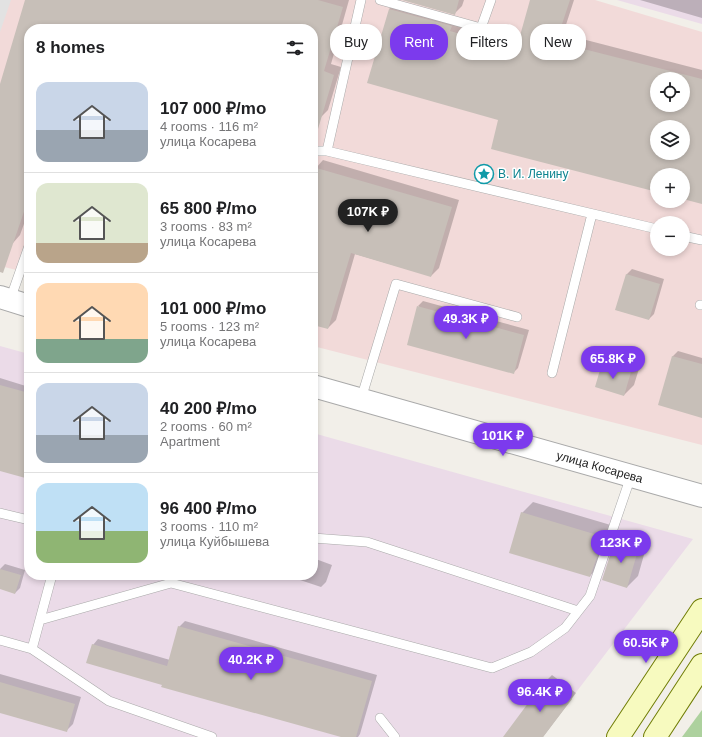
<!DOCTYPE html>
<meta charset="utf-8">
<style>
body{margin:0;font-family:Helvetica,sans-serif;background:#f2f2f2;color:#202124;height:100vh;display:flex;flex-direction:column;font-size:15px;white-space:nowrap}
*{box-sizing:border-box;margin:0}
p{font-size:13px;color:#757577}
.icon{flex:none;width:22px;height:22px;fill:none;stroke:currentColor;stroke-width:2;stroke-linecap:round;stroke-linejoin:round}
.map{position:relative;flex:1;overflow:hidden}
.sheet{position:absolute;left:24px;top:24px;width:294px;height:556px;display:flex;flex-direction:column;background:#fff;border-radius:16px;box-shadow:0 2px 6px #0003}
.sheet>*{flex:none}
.top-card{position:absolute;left:330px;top:24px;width:312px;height:36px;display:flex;gap:8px}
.controls{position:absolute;left:650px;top:72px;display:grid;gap:8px}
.controls a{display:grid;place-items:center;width:40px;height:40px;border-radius:50%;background:#fff;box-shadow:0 2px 6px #0003;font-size:20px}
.price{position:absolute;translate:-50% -34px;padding:0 9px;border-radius:14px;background:#7c3aed;color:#fff;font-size:13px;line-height:26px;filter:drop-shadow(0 1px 2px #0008)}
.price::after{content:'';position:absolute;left:50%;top:24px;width:12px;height:9px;margin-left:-6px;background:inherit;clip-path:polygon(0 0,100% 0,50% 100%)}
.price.current{background:#222;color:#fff}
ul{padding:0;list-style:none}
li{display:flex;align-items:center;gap:12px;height:100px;padding:0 12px}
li+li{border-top:1px solid #e0e0e0}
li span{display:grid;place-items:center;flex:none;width:112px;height:80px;border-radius:12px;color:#555}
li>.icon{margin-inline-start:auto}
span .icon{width:48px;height:48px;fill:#fffc;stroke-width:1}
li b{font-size:17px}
h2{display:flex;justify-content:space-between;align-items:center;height:48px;padding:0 12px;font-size:17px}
.pill{padding:0 14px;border-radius:16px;background:#fff;box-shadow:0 2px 6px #0003;font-size:14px;line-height:36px}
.pill.current{background:#7c3aed;color:#fff}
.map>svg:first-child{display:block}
.commercial{fill:#f2dad9;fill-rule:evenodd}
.industrial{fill:#ebdbe8}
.forest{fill:#add19e}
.parking{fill:#e2e2e2}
.shadow{fill:#0003;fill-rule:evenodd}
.building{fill:#c7bfb8;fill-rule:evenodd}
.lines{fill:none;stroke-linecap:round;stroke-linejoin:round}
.service-casing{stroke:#a9a9a9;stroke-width:10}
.tertiary-casing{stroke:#a9a9a9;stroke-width:24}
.secondary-casing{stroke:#707d05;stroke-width:24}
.service{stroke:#fff;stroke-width:9}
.tertiary{stroke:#fff;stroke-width:22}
.secondary{stroke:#f7fabf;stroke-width:22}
.labels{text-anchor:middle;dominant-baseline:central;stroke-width:3;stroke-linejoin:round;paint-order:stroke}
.culture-label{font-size:12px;fill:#0d838f;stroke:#fff;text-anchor:start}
.street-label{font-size:12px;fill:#222;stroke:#fff}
</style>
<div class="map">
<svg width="702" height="737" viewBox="0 0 702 737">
<rect width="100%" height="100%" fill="#f2efe9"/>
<path class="commercial" d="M0,0H595L702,32V445L313,346V29H29V273L0,266ZM657,79H683V105H657ZM657,127H683V153H657ZM657,175H683V201H657ZM657,223H683V249H657Z"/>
<path class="industrial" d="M617,0H702V24Z
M0,346L29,354V575H313V433L693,539L542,737H0Z"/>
<path class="forest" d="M702,710V737H682Z"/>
<path class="parking" d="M0,0H11L0,32Z"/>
<path class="shadow" d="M26,0H349L331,64L341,67L328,110L321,117L313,115V29H29V210L20,235L13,243L0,239V88Z
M406,0H464L462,6L455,13Z
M531,0H574L563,34L702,70V203L683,198V175H657V191L499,120L389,9L397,1L457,24L520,42ZM657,79H683V105H657ZM657,127H683V153H657Z
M640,0H702V18Z
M323,160L459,200L439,268L431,276L355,254L336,320L328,328L313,324V177L316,168Z
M632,269L664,279L654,314L649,319L617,310L627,274Z
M423,301L529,330L518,368L513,373L418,306Z
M678,351L702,358V417L659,404L673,356Z
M613,353L641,362L634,385L624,395L603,364Z
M0,378L29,387V478L0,470Z
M533,502L614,526L600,565L590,576L522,513Z
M627,530L649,537L638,576L627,587L616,541Z
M313,558L332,565L326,582L321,587L300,580L302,575H313Z
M5,564L25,570L20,588L15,593L0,588V569Z
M185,621L377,675L360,734L358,737H344L163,684L93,645L98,639L170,660L179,627Z
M0,674L81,697L73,724L66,731L0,712Z
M552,675L576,693L543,737H504L547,680Z"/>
<path class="building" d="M25,0H318L343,7L324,71L334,75L318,129H313V29H29V197L3,273L0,272V84Z
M402,0H459L455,15Z
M530,0H570L556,42L702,79V204L683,199V175H657V192L491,149L498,120L367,83L389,9L452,26L450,31L516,50ZM657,79H683V105H657ZM657,127H683V153H657Z
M313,167L452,207L431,277L351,253L328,329L313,325Z
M626,274L660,284L649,320L615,310Z
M417,306L524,335L514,374L407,345Z
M672,356L702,364V418L658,405Z
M602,363L631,372L624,396L595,387Z
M0,385L29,393V479L0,471Z
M521,512L604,537L590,577L509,553Z
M615,540L639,547L627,588L602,580Z
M0,569L21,575L15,594L0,589Z
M178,626L372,681L356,737H341L161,687L162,685L86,663L92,644L167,666Z
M546,679L572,699L543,737H503Z
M0,682L75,704L67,732L0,713Z"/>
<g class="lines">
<defs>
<path id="service" d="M380,0L481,28L491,0
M313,151H327L657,229
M327,151L361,0
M683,236L702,240
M10,300L29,246
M700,305H702
M552,373L592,214
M361,399L396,284L517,317
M0,513L29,520
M313,538L367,542L578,611
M40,620L171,583L492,668L531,652L565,628L590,596L631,476
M0,640L32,649L109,701L212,737
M32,649L52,575
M380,718L395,737"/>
<g id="tertiary">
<path d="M0,297L29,306"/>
<path id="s1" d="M313,386L702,496"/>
</g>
<path id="secondary" d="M618,737L702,610
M655,737L702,665"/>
</defs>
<use href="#service" class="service-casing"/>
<use href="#tertiary" class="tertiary-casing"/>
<use href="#secondary" class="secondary-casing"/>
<use href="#service" class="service"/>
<use href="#tertiary" class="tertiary"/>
<use href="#secondary" class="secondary"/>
</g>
<defs>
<symbol id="sight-ring" viewBox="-11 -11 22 22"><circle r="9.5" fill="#fff" stroke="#0f9aa8" stroke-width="1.5"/><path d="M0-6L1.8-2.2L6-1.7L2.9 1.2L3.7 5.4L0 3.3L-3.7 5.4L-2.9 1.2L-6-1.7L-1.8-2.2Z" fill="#0f9aa8"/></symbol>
</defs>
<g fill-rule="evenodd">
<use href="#sight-ring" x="473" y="163" width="22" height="22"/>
</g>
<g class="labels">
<g class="culture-label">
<text x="498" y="174">В. И. Ленину</text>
</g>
<g class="street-label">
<text stroke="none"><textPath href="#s1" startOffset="298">улица Косарева</textPath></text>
</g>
</g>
</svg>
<div class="controls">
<a><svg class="icon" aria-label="locate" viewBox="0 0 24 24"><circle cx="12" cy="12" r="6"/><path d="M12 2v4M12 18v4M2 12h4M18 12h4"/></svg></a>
<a><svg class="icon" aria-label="layers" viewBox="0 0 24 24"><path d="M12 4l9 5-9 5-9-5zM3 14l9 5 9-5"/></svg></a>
<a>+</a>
<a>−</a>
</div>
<b class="price current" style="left:368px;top:233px">107K ₽</b>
<b class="price" style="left:466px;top:340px">49.3K ₽</b>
<b class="price" style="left:613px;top:380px">65.8K ₽</b>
<b class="price" style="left:503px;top:457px">101K ₽</b>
<b class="price" style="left:621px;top:564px">123K ₽</b>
<b class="price" style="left:646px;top:664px">60.5K ₽</b>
<b class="price" style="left:251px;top:681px">40.2K ₽</b>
<b class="price" style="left:540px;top:713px">96.4K ₽</b>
<div class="top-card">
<a class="pill">Buy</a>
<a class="pill current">Rent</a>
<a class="pill">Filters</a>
<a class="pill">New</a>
</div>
<section class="sheet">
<h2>8 homes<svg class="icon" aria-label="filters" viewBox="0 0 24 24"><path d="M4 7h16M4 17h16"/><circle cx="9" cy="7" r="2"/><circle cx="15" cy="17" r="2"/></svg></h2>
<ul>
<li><span style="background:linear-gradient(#c9d6e8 60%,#9aa5b1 0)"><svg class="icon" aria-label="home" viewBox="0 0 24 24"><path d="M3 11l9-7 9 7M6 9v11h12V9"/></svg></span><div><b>107 000 ₽/mo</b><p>4 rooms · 116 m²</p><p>улица Косарева</p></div></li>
<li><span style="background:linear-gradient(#dfe7d0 75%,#b9a48a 0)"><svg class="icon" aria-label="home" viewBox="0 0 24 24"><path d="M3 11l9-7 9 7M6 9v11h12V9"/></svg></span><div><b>65 800 ₽/mo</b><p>3 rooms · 83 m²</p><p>улица Косарева</p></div></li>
<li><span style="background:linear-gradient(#ffd9b3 70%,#7fa58c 0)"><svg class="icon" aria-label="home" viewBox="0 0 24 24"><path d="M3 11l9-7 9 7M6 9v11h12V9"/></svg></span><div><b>101 000 ₽/mo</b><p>5 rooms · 123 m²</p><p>улица Косарева</p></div></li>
<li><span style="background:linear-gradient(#c9d6e8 65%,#9aa5b1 0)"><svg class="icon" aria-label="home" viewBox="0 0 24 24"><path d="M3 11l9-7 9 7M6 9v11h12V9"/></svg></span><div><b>40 200 ₽/mo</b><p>2 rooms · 60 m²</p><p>Apartment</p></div></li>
<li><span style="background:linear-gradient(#bfe0f5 60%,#8fb573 0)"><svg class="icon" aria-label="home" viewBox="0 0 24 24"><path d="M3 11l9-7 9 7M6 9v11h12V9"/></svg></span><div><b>96 400 ₽/mo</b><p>3 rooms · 110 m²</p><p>улица Куйбышева</p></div></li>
</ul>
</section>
</div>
